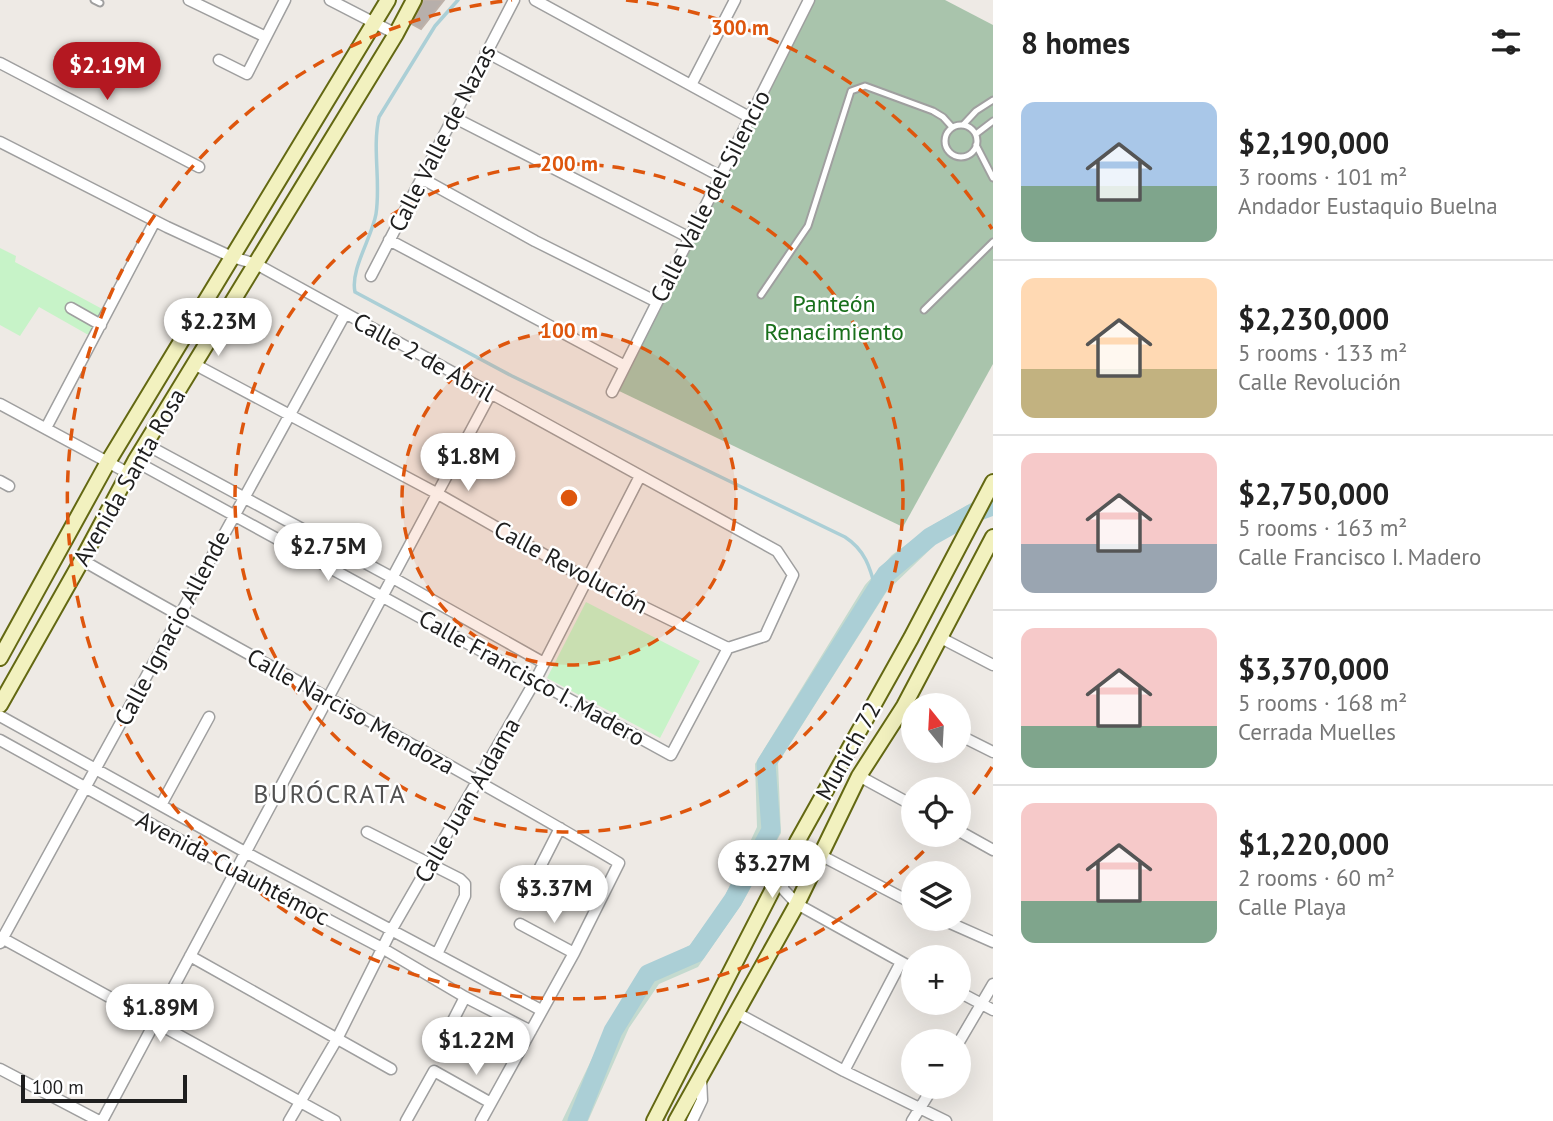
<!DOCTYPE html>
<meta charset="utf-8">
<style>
body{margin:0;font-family:"PT Sans",sans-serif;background:#f2f2f2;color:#222;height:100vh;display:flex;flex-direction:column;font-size:26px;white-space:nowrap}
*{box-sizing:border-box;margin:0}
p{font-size:23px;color:#767676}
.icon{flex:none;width:38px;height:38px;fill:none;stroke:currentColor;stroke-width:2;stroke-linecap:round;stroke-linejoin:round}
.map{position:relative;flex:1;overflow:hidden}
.sheet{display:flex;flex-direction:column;background:#fff;width:560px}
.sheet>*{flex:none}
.needle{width:46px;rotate:342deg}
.tools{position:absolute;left:901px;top:693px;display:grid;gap:14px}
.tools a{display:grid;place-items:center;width:70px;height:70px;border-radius:50%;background:#fff;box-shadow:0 7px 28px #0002;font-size:35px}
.scale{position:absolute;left:21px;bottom:18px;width:166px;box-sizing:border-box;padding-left:7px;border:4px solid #1e1e1e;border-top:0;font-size:19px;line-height:24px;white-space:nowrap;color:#1e1e1e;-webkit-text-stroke:5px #fff;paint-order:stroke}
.price{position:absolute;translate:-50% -60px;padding:0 16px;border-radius:24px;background:#fff;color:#222;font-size:23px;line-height:46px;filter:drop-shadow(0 2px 4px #0008)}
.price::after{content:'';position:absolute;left:50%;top:42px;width:21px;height:16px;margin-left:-10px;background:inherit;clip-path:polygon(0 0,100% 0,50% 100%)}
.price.on{background:#b41821;color:#fff}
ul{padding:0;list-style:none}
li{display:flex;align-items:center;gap:21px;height:175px;padding:0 28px}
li+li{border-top:2px solid #e0e0e0}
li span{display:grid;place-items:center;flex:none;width:196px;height:140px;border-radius:14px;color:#555}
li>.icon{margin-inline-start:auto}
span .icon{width:84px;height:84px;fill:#fffc;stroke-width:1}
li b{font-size:30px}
h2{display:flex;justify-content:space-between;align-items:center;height:84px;padding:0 28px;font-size:30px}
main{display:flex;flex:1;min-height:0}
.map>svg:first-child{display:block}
.wetland{fill:#c4dacf}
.cemetery{fill:#a9c4ac}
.park{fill:#c7f3c8}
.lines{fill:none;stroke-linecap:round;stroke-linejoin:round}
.stream{stroke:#abcfd6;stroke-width:3.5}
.river{stroke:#abcfd6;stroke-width:19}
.building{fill:#b7afab;stroke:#beb1a9;stroke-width:2}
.service-casing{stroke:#9f9f9f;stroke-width:9}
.minor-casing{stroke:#9f9f9f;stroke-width:13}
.secondary-casing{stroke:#636812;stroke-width:18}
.service{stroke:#fff;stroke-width:5}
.minor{stroke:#fff;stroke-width:10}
.secondary{stroke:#f2f1bf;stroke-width:14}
.ring{fill:none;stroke:#de560d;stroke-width:3.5;stroke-dasharray:12 9}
.labels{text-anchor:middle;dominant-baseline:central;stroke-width:5;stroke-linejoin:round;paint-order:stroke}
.street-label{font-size:24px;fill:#1e1e1e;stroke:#fff}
.park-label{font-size:24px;fill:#196f1b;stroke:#fff}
.neighbourhood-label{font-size:26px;letter-spacing:2px;fill:#515151;stroke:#fff}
.centre{fill:#de560d;stroke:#fff;stroke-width:3.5}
.ring-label{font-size:21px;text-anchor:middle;font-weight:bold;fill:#de560d;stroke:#fff;stroke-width:5;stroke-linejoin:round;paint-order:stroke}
</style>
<main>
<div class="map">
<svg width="993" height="1121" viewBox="0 0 993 1121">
<rect width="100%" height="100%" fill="#eeeae5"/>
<path class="wetland" d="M993,498V513L939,541L887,591L778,763L781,833L741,905L698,967L659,984L629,1028L588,1121H562L599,1044L613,1031L635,978L690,945L724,898L757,827L755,764L865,585L892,555L933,525L976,500Z"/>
<path class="cemetery" d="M814,0H945L993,25V364L903,527L617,390Z"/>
<path class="park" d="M0,248L16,256L15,262L106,311L92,337L39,307L20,336L0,325Z
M586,602L700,661L660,738L547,678Z"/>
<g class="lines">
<path class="stream" d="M458,0L435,26L379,117C372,149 381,182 376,214C372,237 350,270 355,292L512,376L845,537C865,550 870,567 876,590"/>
<path class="river" d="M577,1121L613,1031L648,974L696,953L733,900L771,830L766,764L886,574L930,537L971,514L993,506"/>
</g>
<path class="building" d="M424,0H444L421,29L412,24Z"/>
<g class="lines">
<defs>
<path id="service" d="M94,0L100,3
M963,125L976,111L993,100
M945 141a16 16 0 1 1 32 0a16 16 0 1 1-32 0Z
M976,134L993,121
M976,145L993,178
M761,295L808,226L851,91L865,86L933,111L943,117L952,127
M924,310L993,242"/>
<path id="minor" d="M189,0L266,37
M330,0L396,34
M535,0L749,117
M486,52L720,176
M219,60L247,74L285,0
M0,63L199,167
M691,85L735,0
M453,117L690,238
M0,142L167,227L232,257L256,264L777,551L793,575L765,636L728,648L671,755L135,461
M421,178L535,241L657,302
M389,240L625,366
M371,276L514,0
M71,308L101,325
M194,364L438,494L587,579L728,648
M612,392L809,0
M0,404L128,473
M46,428L155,221
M145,444L393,578L544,663
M0,481L9,486
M82,560C260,663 443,758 619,863L574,953L481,1121
M941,638L993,665
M0,716L245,852L541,1010
M959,735L993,752
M0,740L234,870L382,948L465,997L531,1031
M859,776L914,806
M161,805L209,717
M959,831L993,850
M367,832L460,879L465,884V896L437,954
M822,856L914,904
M779,876L784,890L797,904L914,969
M531,885L560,828
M941,919L993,942
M520,924L574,953
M0,937L335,1121
M0,943L345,314
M190,956L391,1069
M959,992L993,1010
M735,1012L844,1071L946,1121
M442,1042L465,997
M959,1042L993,984
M0,1069L99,1121
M844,1071L901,962
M102,1121L491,393
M289,1121L337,1039L392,929L535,681L640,476
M406,1121L434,1071L491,1103
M692,1121L702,1100L701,1078
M912,1121L933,1087"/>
<path id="secondary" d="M0,658L108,462L388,0
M0,705L82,560L135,461L396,34L414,0
M654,1121L797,842L911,638L993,482
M676,1121L797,904L859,776L904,706L993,537"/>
</defs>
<use href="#service" class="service-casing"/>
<use href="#minor" class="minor-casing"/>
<use href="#secondary" class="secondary-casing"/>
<use href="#service" class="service"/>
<use href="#minor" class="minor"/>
<use href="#secondary" class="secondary"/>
</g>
<circle cx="569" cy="498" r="167" fill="#de560d" fill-opacity=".12"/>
<g class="ring">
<circle cx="569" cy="498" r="167"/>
<circle cx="569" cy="498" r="334"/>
<path d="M992 767A501 501 0 0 1 961 810M938 836A501 501 0 1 1 512 0M626 0A501 501 0 0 1 992 229"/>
</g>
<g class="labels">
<g class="street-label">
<text transform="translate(442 138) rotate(-63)">Calle Valle de Nazas</text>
<text transform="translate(710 196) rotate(-63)">Calle Valle del Silencio</text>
<text transform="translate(424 357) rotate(29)">Calle 2 de Abril</text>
<text transform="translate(129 477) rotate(-60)">Avenida Santa Rosa</text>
<text transform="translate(571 567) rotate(28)">Calle Revolución</text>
<text transform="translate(172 628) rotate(-62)">Calle Ignacio Allende</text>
<text transform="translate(532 678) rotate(29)">Calle Francisco I. Madero</text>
<text transform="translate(351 711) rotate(29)">Calle Narciso Mendoza</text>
<text transform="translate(848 751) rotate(-61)">Munich 72</text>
<text transform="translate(467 800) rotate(-60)">Calle Juan Aldama</text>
<text transform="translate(233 868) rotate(28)">Avenida Cuauhtémoc</text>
</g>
<g class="park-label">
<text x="834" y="303">Panteón<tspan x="834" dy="28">Renacimiento</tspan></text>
</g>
<g class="neighbourhood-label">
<text x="330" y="793">BURÓCRATA</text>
</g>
</g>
<circle cx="569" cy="498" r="10" class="centre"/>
<g class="ring-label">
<text x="740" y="35">300 m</text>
<text x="569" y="171">200 m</text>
<text x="569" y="338">100 m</text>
</g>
</svg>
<div class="tools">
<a><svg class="needle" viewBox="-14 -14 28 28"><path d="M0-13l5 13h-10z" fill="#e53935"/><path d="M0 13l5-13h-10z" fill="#767676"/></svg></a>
<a><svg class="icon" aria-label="locate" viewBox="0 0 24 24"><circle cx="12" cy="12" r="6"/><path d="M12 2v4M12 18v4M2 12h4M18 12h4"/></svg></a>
<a><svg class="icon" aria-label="layers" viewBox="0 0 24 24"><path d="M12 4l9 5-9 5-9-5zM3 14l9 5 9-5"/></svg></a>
<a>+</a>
<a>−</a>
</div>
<div class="scale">100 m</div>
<b class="price on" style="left:107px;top:102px">$2.19M</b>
<b class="price" style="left:218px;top:358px">$2.23M</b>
<b class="price" style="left:468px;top:493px">$1.8M</b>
<b class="price" style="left:328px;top:583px">$2.75M</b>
<b class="price" style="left:772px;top:900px">$3.27M</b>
<b class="price" style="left:554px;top:925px">$3.37M</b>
<b class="price" style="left:160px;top:1044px">$1.89M</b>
<b class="price" style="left:476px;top:1077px">$1.22M</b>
</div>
<section class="sheet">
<h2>8 homes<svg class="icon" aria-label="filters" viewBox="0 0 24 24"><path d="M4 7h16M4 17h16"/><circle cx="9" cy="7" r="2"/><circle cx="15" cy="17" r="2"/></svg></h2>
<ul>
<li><span style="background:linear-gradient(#a9c7e8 60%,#7fa58c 0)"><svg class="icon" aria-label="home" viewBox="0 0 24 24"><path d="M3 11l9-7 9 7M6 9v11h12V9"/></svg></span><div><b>$2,190,000</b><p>3 rooms · 101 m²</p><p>Andador Eustaquio Buelna</p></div></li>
<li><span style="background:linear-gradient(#ffd9b3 65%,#c2b280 0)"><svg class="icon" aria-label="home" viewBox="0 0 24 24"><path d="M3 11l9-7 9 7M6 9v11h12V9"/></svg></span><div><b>$2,230,000</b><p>5 rooms · 133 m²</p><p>Calle Revolución</p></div></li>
<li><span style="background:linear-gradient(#f6c9c9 65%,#9aa5b1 0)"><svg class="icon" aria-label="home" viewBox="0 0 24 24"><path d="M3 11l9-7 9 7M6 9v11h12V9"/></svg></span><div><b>$2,750,000</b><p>5 rooms · 163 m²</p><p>Calle Francisco I. Madero</p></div></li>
<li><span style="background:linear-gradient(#f6c9c9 70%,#7fa58c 0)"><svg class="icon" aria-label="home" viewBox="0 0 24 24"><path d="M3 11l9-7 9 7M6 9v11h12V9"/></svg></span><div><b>$3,370,000</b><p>5 rooms · 168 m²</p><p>Cerrada Muelles</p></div></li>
<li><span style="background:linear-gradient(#f6c9c9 70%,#7fa58c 0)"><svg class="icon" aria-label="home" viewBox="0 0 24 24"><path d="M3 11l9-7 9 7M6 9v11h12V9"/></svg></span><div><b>$1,220,000</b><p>2 rooms · 60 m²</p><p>Calle Playa</p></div></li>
</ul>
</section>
</main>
